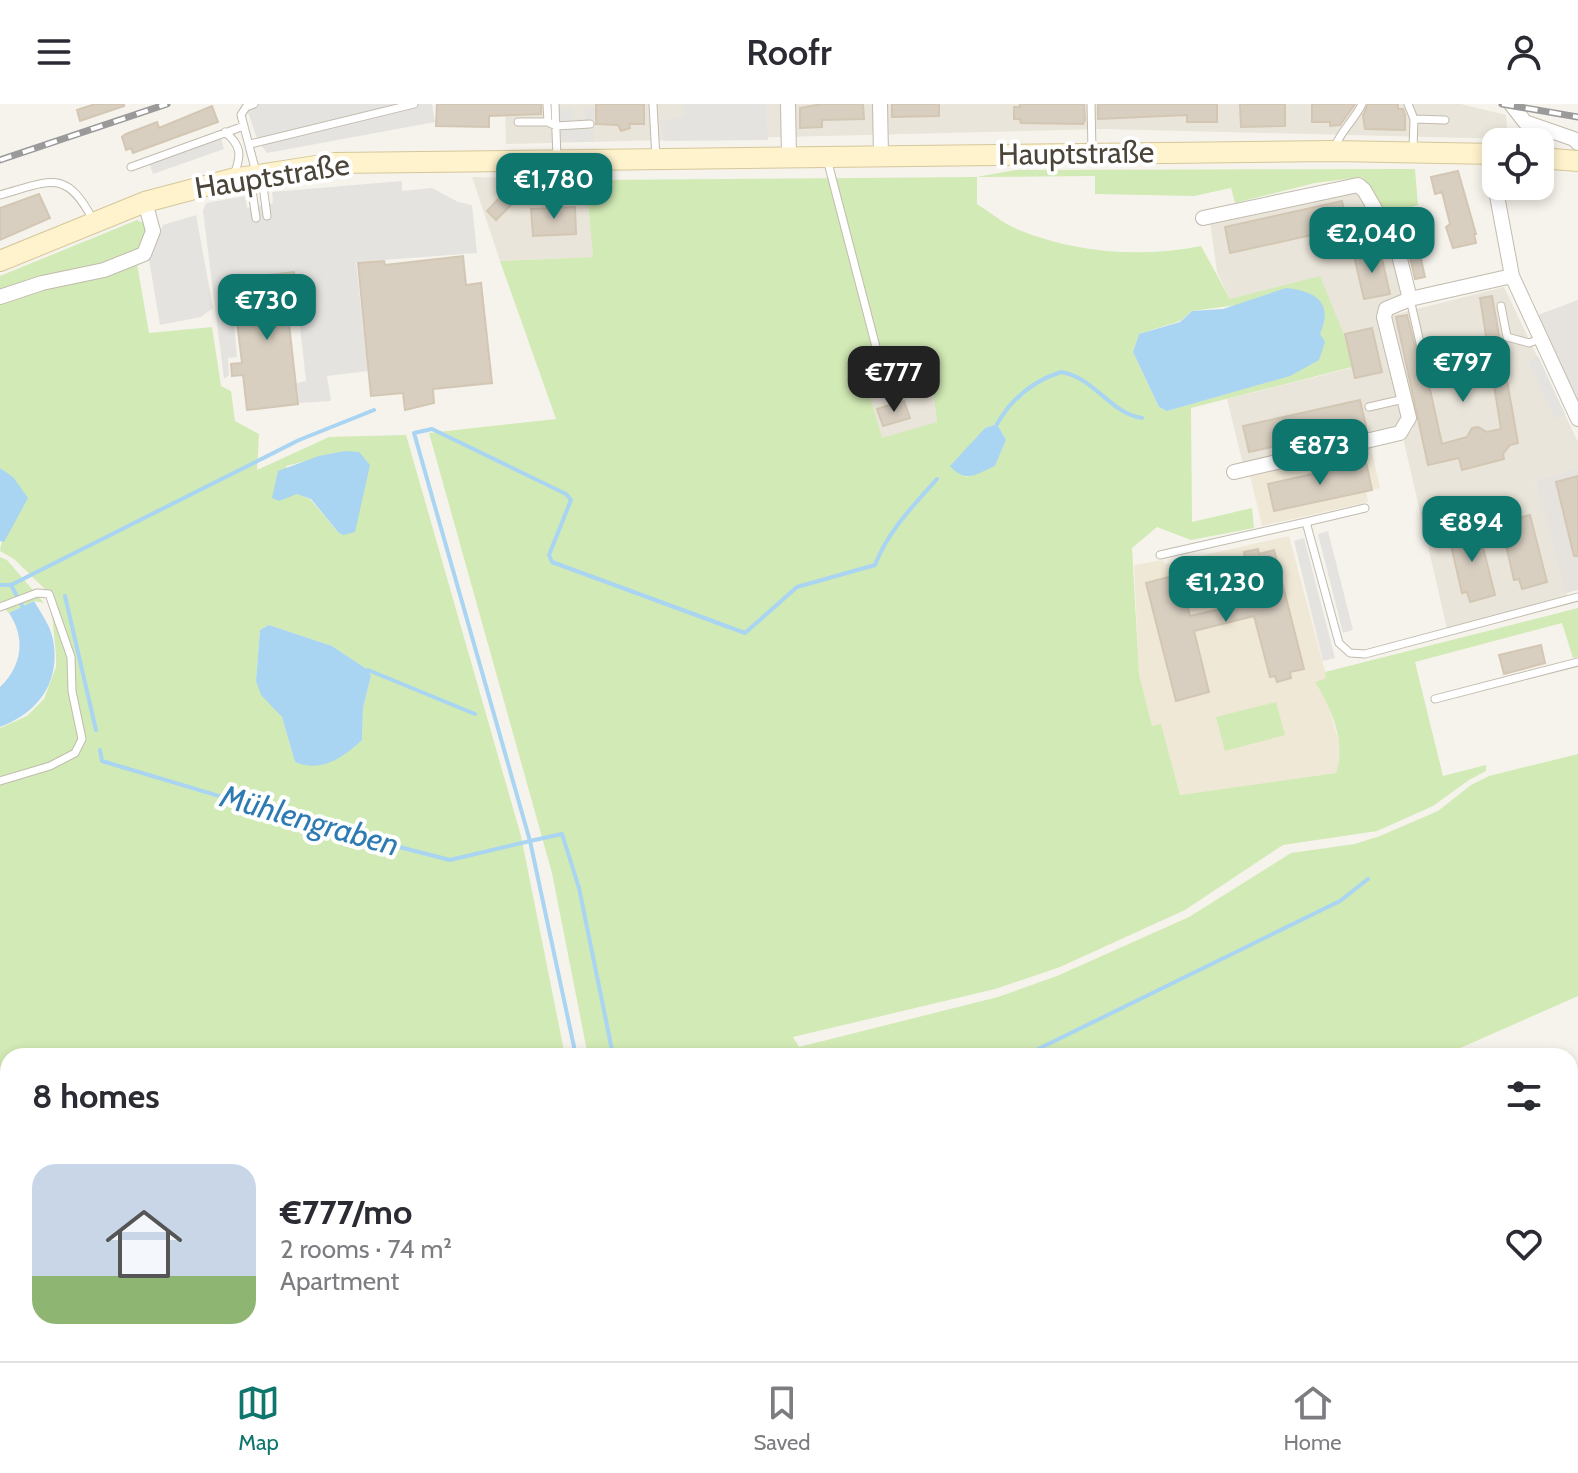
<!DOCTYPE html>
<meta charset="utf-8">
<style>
body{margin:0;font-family:Cabin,sans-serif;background:#f2f2f3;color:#2b2b33;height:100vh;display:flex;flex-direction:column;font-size:30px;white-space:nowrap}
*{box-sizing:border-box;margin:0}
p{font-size:26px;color:#7c7c81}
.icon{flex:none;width:44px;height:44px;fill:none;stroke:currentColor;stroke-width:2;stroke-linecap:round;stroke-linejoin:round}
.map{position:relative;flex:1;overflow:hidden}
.side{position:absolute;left:0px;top:944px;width:1578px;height:314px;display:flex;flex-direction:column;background:#fff;border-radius:24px 24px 0 0;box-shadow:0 4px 12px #0003}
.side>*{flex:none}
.tools{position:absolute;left:1482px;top:24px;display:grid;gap:16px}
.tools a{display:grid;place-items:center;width:72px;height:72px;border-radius:16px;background:#fff;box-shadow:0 4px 12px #0003;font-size:40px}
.price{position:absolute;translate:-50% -68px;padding:0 18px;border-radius:16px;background:#0f766e;color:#fff;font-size:26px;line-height:52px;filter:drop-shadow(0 2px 4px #0008)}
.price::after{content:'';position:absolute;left:50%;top:48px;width:24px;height:18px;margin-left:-12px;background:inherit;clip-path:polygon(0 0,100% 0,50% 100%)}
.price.selected{background:#222;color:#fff}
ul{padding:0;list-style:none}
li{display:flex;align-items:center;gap:24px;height:200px;padding:0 32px}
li+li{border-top:2px solid #e1e1e2}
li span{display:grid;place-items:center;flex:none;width:224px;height:160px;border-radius:24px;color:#555}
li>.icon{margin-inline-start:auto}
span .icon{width:96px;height:96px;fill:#fffc;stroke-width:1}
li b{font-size:34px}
h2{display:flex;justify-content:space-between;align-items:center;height:96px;padding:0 32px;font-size:34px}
header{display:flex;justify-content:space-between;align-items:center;height:104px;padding:0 32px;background:#fff;font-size:36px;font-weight:600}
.dock{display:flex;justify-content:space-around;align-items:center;height:112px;border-top:2px solid #e1e1e2;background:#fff;font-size:22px;color:#7c7c81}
.dock a{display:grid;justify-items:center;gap:4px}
.dock .selected{color:#0f766e}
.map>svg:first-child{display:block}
.residential{fill:#eae5da}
.industrial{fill:#e6e2dd}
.education{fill:#efe8d6}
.green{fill:#d2eab5;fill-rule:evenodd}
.parking{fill:#e5e3e0}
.water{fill:#a9d4f2}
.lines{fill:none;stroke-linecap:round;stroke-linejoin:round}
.stream{stroke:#a9d4f2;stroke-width:4}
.building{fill:#d8cfc1;stroke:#d3c7b4;stroke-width:2}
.service-casing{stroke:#c2bbae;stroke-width:9}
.minor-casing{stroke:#c2bbae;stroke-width:16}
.secondary-casing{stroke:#d6c79b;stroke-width:22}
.service{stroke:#fff;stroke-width:7}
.minor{stroke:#fff;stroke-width:14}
.secondary{stroke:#fff3cd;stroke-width:20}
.rail-casing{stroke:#9a9a9a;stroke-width:7}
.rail{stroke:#fff;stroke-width:4;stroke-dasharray:12;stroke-linecap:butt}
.labels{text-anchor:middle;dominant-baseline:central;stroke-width:8;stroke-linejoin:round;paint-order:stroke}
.street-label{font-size:30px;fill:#4b4439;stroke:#fff}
.water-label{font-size:32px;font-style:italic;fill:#2e7ab2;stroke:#fff}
</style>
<header><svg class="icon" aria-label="menu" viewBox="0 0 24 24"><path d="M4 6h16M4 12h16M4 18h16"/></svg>Roofr<svg class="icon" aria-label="person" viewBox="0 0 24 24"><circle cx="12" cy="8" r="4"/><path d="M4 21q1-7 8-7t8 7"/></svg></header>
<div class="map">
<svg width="1578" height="1257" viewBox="0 0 1578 1257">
<rect width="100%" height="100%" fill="#f6f3ec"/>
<path class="residential" d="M505,0H1461L1506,11L1508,35L1105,25L506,40Z
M472,73L586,76L593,153L500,157Z
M1356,86L1391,144L1402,193L1384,205L1404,312L1393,327L1243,360L1227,295L1351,264L1230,195L1217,168L1210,118Z
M1504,183L1578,338V364L1535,377L1568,493L1447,525L1403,334L1413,325L1389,212Z
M929,253L937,318L882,335L871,295L873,272Z"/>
<path class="industrial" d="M1578,196V297L1538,211Z
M1578,364V486L1566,489L1535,377Z"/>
<path class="education" d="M1370,339L1380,384L1366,387L1368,398L1262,422L1249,367Z
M1289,432L1327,574L1315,578L1328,599L1343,653L1336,669L1180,691L1161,620L1152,623L1139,570L1134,461L1163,456L1165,460Z"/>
<path class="green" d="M1415,65L1418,101L1387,111L1362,73L1315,79L1235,99L1231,84L1194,92L1095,90V72L977,73V100C991,109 1004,120 1019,126C1075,149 1143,154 1201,142L1230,195L1320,172L1344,231L1352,263L1191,304L1192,418L1252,404L1254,424L1191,436L1157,423L1132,444L1139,570L1152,622L1161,620L1180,691L1336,669C1347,640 1331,603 1315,578L1326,574L1325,568L1578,504V553L1573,554L1562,519L1415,558L1443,672L1486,661V667L1469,676L1433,702L1377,727L1283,741L1185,806L1060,863L995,885L793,933L799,943L998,893L1057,872L1189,813L1291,749L1355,740L1380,732L1438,707L1471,681L1489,672L1578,650V892L1442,952H588L552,769L429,329L556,315L500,157L593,153L586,76L976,73L1016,66ZM1237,201L1266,278L1167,307L1159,303L1133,248L1139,230L1180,217L1192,207ZM929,253L937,318L882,334L871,295L872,272ZM997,320L1006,336L995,362L966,373L951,362L985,324Z
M137,116L145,120L148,129L137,160L149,229L212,223L221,282L231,287L235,317L259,330L257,366L329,333L406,331L521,732L565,952H8V1250H426L407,1257H0V624L27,612L44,595L56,563V551L50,490L14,455L0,447L13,373L0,364V172ZM345,347L338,428L310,395L297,390L286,362ZM269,521L332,542L368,566L371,572L363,604L362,636C338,658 326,663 295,658L282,613L256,577L260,526Z
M0,453L7,456L44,499L34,497L9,509L0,501Z
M1276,598L1285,631L1225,647L1216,613Z
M1578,990V1257H1280V1250H1570V994Z
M661,1250H756L767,1257H678Z
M819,1250H1079L1087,1257H835Z"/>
<path class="parking" d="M245,0H432L435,18L267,49L258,37Z
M683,0H766L768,36L663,37L661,16L684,13Z
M585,4H594V38H561L559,5H573V15H585Z
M221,35L224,45L153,70L149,59Z
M402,77V87L432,84L458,98L472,101L477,149L356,158L368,267L327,272L331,297L299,299L297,279L306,277L294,168L268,171L269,179L231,184L237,253L228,254L229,271L224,275L203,107L206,99L245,92L247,104L273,99L272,88Z
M196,111L213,204L201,213L160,221L149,156L163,121Z
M1538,252L1565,310L1555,315L1528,257Z
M1328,427L1353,526L1343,529L1318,430Z
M1304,434L1335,554L1323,557L1294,437Z"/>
<path class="water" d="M1286,184C1315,187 1334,198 1320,230L1325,238L1319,256L1290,272L1167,307L1159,303L1133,248L1139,230L1180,218L1192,207L1223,205Z
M997,320L1006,336L995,362C976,370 966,380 950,362L985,324Z
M345,347L359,348L370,361L355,428L343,431L338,428L311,395L297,390L279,397L272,394L278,367L319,352Z
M0,364L13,373L28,394L4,438L0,437Z
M34,497C41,509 51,523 53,536C61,578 38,609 0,623V583C22,562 26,534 9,509Z
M269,521L332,542L368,566L371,572L363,604L362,636C343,654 321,669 295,658L282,613L261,591L256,577L260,526Z
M426,1250H661L678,1257H407Z"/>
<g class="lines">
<path class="stream" d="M997,320C1012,294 1033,277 1061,268C1094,273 1111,310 1142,314
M0,481H11L299,336L374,306
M11,481L25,507
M65,492L96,626
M368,566L475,610
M100,646L102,657L333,726L450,756L530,737L576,952
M612,946L579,784L562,730L530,737L414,329L432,325L566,390L571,396L549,451L552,458L745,529L797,483L875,461C888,427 913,402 937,375
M1024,952L1340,797L1368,775
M767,1250L777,1257"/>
</g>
<path class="building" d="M95,0H124V2L80,17L77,6Z
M437,0H541V10L489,12V23L436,22Z
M596,0H644V20H629L630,24L621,27L618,21L596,20Z
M822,0H863L864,15L822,16V23L800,24V4Z
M892,0H939V12L892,13Z
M1020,0H1084L1085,16L1083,20L1021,19L1020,15H1014V3H1020Z
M1098,0H1217V18H1187V11L1098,15Z
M1240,0H1285V22L1241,23Z
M1312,0H1355L1340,21L1330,22V18H1312Z
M1368,0H1398V5H1403L1405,11V26L1365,25L1363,12Z
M212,2L218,18L133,49L131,44L126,46L122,33L126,30L157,18L159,24Z
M1458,67L1476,130H1474L1476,139L1453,144L1446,123L1450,120L1442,88L1435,90L1431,73Z
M504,89L513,99L496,116L487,107Z
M39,90L50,114L0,136V104Z
M1342,97L1348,123L1230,149L1225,123Z
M575,103L576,130L533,132L531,105Z
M1399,107L1418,142L1425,173L1415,175L1407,140L1391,112Z
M1380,146L1390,190L1364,195L1354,152Z
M463,152L466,181L481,179L492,279L433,285L434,299L405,306L403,289L371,292L358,159L384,157L385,161Z
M294,168L299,219L289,220L298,300L247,306L243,271L232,272L231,260L242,259L233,185L270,181L269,171Z
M1492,192L1518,339L1510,341L1503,350L1504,355L1462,366L1459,354L1428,361L1396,213L1407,211L1423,273L1427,272L1442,340L1467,333L1472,324L1478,323L1487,328L1501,325L1480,194Z
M1372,224L1382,268L1355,274L1345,230Z
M1360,296L1366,322L1249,348L1243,322Z
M904,297L910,314L883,322L877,305Z
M1366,358L1372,386L1274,407L1268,380Z
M1578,372V452H1574L1556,378Z
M1518,410L1519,414L1530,411L1547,478L1522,485L1519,475L1514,476L1502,424L1507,423L1504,414Z
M1466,423L1467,427L1478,424L1495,491L1470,498L1467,488L1462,489L1450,437L1455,436L1452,427Z
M1258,445L1259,450L1274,446L1304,565L1290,568L1291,574L1277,578L1275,572L1270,573L1254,512L1194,527L1209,588L1176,597L1146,479L1180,470L1190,512L1251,498L1240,455L1245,454L1244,448Z
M1541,541L1545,559L1504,570L1499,551Z"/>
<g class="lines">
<defs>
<path id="service" d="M254,0L246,3L241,11L256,68
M547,0L548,18L556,22L590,20
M555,0L557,54
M653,0L656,54
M1091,0L1092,46
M1408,0L1414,15L1413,45
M1414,15L1445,16
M518,18H548
M225,28C241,41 242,51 234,70
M250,40L414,0
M1334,45C1340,27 1354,17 1362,0
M827,55L888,289
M131,63L244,22
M250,73L256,114
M262,74L267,112
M0,91C50,77 66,64 93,116
M1410,195L1423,252
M1501,202L1507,233L1529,239L1540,235
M1369,303L1404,295
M1306,418L1365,404
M1160,451L1306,418L1339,539L1350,549L1365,550L1578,493
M0,503L37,489L49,490L71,553L72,587L82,635L75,649L50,662L0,677
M1435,595L1578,558"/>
<path id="minor" d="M788,0L789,52
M880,0L881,51
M1511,0L1525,18L1574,35L1578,39
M1489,49L1512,172L1578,315
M1203,114L1358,81L1364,86L1397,143L1410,195
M0,193L42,179L104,166L144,150L153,127L145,98
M1234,368L1400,329L1409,314L1384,213L1386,205L1410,195L1512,172"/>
<path id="secondary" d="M1540,54L1578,57
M0,157L145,98L232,75L335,59L1333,47L1496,50"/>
</defs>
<use href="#service" class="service-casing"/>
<use href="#minor" class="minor-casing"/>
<use href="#secondary" class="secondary-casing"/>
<use href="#service" class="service"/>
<use href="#minor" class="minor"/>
<use href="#secondary" class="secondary"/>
<defs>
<path id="rail" d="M1502,0L1578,13
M0,56L167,0"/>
</defs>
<use href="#rail" class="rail-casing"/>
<use href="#rail" class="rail"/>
</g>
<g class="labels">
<g class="street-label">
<text transform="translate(1076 49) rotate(-1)">Hauptstraße</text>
<text transform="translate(272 72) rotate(-9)">Hauptstraße</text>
</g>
<g class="water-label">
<text transform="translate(310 716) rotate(16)">Mühlengraben</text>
</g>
</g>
</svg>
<div class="tools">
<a><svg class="icon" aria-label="locate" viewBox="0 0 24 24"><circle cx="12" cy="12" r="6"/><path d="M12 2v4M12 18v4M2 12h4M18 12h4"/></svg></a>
</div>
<b class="price" style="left:554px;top:117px">€1,780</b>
<b class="price" style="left:1372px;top:171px">€2,040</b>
<b class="price" style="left:267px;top:238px">€730</b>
<b class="price" style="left:1463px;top:300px">€797</b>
<b class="price selected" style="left:894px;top:310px">€777</b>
<b class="price" style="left:1320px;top:383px">€873</b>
<b class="price" style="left:1472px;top:460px">€894</b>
<b class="price" style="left:1226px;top:520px">€1,230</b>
<section class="side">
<h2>8 homes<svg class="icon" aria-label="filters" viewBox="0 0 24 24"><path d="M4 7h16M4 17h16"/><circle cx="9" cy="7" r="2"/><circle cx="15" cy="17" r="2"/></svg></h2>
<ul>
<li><span style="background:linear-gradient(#c9d6e8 70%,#8fb573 0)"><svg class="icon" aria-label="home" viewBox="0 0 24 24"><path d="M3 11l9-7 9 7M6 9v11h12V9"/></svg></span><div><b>€777/mo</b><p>2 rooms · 74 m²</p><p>Apartment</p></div><svg class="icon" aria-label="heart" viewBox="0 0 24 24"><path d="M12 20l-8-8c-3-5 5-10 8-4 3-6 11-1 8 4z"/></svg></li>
</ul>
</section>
</div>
<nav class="dock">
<a class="selected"><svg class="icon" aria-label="map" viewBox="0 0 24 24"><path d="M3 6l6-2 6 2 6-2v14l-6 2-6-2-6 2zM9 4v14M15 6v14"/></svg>Map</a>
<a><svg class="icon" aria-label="saved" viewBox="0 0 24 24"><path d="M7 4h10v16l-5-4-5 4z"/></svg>Saved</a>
<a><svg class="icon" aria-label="home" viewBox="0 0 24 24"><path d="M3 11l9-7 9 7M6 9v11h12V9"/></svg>Home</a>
</nav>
